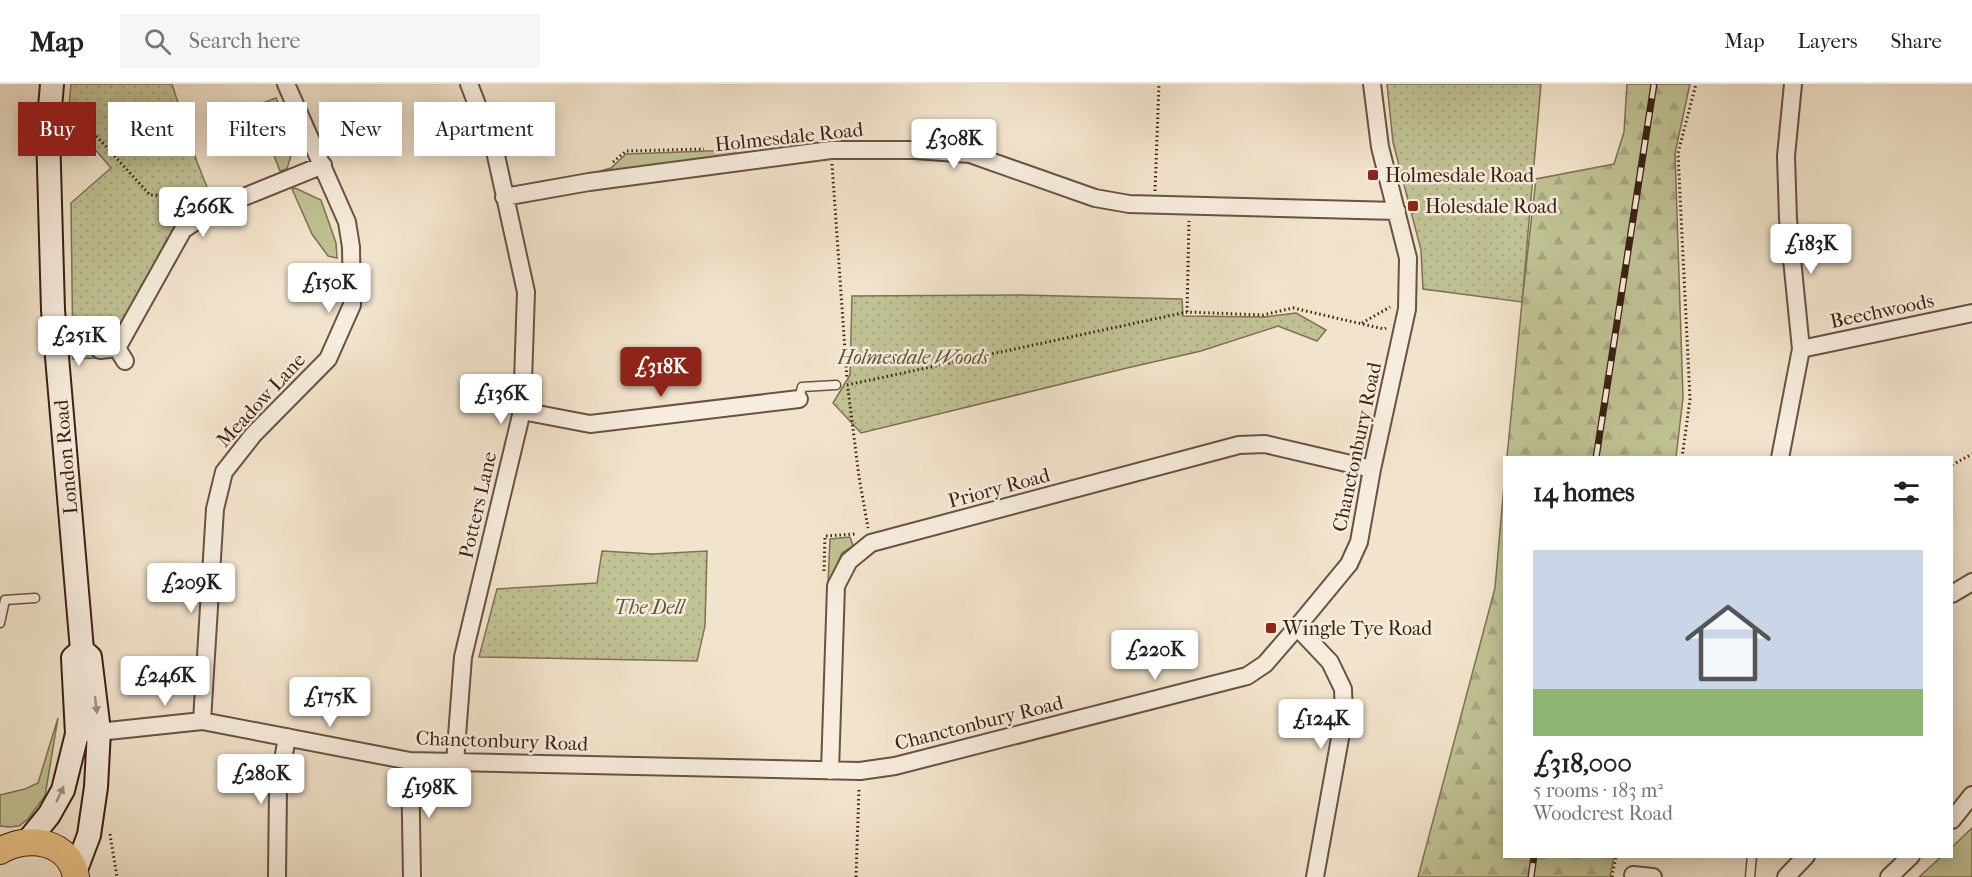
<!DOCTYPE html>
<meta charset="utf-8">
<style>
body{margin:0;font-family:"IM FELL French Canon",serif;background:#f6f6f6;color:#222;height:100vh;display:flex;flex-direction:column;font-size:22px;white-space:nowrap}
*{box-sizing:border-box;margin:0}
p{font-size:20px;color:#767676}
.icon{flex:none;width:33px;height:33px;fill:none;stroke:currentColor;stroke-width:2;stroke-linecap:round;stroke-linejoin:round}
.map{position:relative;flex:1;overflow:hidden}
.details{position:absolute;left:1503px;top:372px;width:450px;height:402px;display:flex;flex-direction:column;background:#fff;border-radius:0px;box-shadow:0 3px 15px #0003}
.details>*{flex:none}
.hud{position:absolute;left:18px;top:18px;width:570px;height:54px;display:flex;gap:12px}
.price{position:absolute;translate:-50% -51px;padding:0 14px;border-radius:6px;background:#fff;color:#222;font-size:20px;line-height:39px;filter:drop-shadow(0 2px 3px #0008)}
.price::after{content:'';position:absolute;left:50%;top:36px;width:18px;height:14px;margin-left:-9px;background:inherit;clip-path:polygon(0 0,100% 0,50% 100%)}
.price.current{background:#8f2418;color:#fff}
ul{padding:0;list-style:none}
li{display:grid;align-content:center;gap:12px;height:318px;padding:0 30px}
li+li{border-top:2px solid #e0e0e0}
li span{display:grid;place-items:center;height:186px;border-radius:0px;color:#555}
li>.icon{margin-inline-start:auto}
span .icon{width:108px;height:108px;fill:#fffc;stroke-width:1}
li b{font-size:26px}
h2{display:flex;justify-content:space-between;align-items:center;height:72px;padding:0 30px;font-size:26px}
.tag{padding:0 21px;border-radius:0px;background:#fff;box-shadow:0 3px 15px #0003;font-size:21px;line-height:54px}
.tag.current{background:#8f2418;color:#fff}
header{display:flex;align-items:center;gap:36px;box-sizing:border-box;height:84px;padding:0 30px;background:#fff;border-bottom:2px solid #e0e0e0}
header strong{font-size:28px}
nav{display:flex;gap:33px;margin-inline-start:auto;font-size:21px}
.search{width:420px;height:54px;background:#f6f6f6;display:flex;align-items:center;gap:15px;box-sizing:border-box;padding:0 21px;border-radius:0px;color:#767676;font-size:22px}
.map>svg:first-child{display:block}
.grass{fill:#c0c294;stroke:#7e7252;stroke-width:1.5}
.forest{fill:url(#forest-firs);stroke:#7e7252;stroke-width:1.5}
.park{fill:url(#park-dots);stroke:#7e7252;stroke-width:1.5}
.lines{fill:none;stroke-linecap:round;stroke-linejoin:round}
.service-casing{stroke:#695240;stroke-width:11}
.minor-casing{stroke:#695240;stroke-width:20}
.secondary-casing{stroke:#3b2111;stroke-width:26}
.primary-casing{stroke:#3b2111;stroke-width:28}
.path{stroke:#3b2111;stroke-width:3;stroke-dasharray:1.5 3;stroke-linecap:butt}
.service{stroke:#f7edde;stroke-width:8}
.minor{stroke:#f7edde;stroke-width:16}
.secondary{stroke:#f7edde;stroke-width:22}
.primary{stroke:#e9c286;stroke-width:26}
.rail-casing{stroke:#3b2111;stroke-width:7}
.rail{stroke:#f7edde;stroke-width:4.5;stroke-dasharray:14;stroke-linecap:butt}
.oneway{fill:#a29182}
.poi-dot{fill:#8f2418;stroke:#f7edde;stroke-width:2}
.labels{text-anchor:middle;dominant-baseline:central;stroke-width:5;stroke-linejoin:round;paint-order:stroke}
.street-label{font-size:20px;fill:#3b2111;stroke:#f7edde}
.poi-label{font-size:20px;fill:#3b2111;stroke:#f7edde;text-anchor:start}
.park-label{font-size:20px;font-style:italic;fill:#635138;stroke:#f7edde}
</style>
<header>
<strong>Map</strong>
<div class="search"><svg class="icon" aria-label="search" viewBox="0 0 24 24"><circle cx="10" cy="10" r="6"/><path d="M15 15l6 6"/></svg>Search here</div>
<nav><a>Map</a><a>Layers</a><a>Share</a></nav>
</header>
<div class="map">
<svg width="1972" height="793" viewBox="0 0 1972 793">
<defs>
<pattern id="forest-firs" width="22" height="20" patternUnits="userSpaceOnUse" patternTransform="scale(1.5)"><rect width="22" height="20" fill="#c0c294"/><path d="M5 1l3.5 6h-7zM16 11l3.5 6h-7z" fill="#a6a67f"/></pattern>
<pattern id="park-dots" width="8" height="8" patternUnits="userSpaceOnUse" patternTransform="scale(1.5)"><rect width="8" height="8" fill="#c0c294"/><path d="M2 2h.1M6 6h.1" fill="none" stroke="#a6a67f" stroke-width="1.8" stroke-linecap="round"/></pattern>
</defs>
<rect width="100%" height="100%" fill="#f2e4cc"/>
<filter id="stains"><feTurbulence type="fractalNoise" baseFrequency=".00333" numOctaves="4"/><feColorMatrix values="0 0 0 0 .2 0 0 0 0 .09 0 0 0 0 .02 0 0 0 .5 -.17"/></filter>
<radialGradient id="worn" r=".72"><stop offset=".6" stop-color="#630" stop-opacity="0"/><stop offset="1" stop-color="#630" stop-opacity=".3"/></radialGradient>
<path class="grass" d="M276,14L295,58L287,85L280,87L255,22Z
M735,66L736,71L600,90V87L611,84L626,70Z
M295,104L321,116L336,159L337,174L328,172L312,150L292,105Z
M850,453L853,462L842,469L828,500L830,455Z
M58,634L45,712L28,735L19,742L9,743L0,742V711L25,705L38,699Z
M1972,744V793H1919L1941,773L1952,772V763Z"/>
<path class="forest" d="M1627,0H1690L1675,69L1683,314L1676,373H1507L1522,218L1536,95L1614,80L1624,48Z
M1504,401V772L1614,773L1610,793H1418L1495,504Z"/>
<path class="park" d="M71,0H172L197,78L213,118L182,136L167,155L119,247L96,260V274L73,275L71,119L111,84L68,34Z
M1387,0H1541L1522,218L1423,205L1421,166L1393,58Z
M1022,211L1182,215L1183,232L1263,233L1296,229L1326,246L1317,257L1278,242L1201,267L1127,284L861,349L833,319L850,291L852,212Z
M602,467L653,470L707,467L705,542L697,577L479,573L497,505L597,499Z"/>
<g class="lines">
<defs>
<path id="service" d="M799,315L802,303L836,301
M0,539L5,516L35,514
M1750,793L1752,772"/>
<path id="minor" d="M504,113L589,98L831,66H916L970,70L1095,114L1129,120L1397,127
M117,264L183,146L214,125L323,81
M1801,265L1972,229
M100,266L117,264L125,277
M522,327L590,340L799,315
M1780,374L1801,265L1788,135L1786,72L1793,0
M1952,510L1972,498
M1297,543L1330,578L1343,605L1344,632L1315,793
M202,637L215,425L224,388L253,351L328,275L352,221L351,163L347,138L286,0
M89,649L202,637L410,677L860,687L895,682L1247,592L1265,580L1297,543L1349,480L1359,458L1372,385L1407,225L1408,174L1380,63L1372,0
M410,677L412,793
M455,678L463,573L522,327L526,208L495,67L469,0
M830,687L836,502L849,477L871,459L1239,361L1265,360L1372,385
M1952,736L1972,711
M1633,791L1653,793
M277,793L278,705L287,653
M1786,793L1806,772
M1889,793L1911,772"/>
<path id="secondary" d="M52,0L48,48L53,226L82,566L90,573L99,647L96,703L89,751L75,788
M27,758L49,731L63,706L77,650L73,574L82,566"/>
<path id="primary" d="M0,767C27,750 70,757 76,793"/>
</defs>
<use href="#service" class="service-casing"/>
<use href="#minor" class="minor-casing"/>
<use href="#secondary" class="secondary-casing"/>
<use href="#primary" class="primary-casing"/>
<path class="path" d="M69,22L150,111L194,112L203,115
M613,78L626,67L704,65
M832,80L847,295
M1155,107L1159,0
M1187,228L1189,137
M1362,239L1390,223
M847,301L1187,228L1263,231L1293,224L1384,245L1386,244
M848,305L859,393L868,444
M1682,374L1690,315L1678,69L1696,0
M1952,381L1972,370
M824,487L825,452L855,450
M110,750L117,793
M856,793L859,704
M1612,793L1616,772"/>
<use href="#service" class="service"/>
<use href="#minor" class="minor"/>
<use href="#secondary" class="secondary"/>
<use href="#primary" class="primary"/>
<defs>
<path id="rail" d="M1596,374L1654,0
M1531,793L1534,772"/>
</defs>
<use href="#rail" class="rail-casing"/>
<use href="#rail" class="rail"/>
</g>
<defs><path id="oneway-solid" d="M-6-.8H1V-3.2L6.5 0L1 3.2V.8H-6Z" transform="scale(1.5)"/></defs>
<g class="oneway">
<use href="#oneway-solid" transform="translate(96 621) rotate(83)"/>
<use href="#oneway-solid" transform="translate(60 710) rotate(-65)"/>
</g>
<g class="poi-dot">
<rect x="1367" y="85" width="12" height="12" rx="3"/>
<rect x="1407" y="116" width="12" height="12" rx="3"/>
<rect x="1265" y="538" width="12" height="12" rx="3"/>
</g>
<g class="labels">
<g class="street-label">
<text transform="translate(789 53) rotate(-6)">Holmesdale Road</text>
<text transform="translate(1882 227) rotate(-12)">Beechwoods</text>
<text transform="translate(261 316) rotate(-47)">Meadow Lane</text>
<text transform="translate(1357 363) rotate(-78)">Chanctonbury Road</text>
<text transform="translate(66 373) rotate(-95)">London Road</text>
<text transform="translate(999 404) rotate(-15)">Priory Road</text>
<text transform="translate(478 421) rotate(-77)">Potters Lane</text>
<text transform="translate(979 639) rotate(-14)">Chanctonbury Road</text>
<text transform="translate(502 657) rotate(2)">Chanctonbury Road</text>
</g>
<g class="poi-label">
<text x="1385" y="91">Holmesdale Road</text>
<text x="1425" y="122">Holesdale Road</text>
<text x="1283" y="544">Wingle Tye Road</text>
</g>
<g class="park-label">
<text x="913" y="273">Holmesdale Woods</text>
<text x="649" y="523">The Dell</text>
</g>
</g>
<rect width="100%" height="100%" filter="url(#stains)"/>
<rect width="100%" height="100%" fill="url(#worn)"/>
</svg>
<b class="price" style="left:954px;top:86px">£308K</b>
<b class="price" style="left:203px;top:154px">£266K</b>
<b class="price" style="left:1811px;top:191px">£183K</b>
<b class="price" style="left:329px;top:230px">£150K</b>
<b class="price" style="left:79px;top:283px">£251K</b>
<b class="price current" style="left:661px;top:314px">£318K</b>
<b class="price" style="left:501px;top:341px">£136K</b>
<b class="price" style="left:191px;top:530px">£209K</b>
<b class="price" style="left:1155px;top:597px">£220K</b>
<b class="price" style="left:165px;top:623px">£246K</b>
<b class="price" style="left:330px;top:644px">£175K</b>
<b class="price" style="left:1321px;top:666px">£124K</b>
<b class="price" style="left:261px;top:721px">£280K</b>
<b class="price" style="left:429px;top:735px">£198K</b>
<div class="hud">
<a class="tag current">Buy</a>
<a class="tag">Rent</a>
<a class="tag">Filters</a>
<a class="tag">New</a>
<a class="tag">Apartment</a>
</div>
<section class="details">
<h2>14 homes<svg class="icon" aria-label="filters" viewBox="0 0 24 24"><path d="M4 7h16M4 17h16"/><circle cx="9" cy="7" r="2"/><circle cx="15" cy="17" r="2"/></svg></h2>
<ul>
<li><span style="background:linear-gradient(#c9d6e8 75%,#8fb573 0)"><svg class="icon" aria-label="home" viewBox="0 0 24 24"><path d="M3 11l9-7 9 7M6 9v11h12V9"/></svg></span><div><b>£318,000</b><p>5 rooms · 183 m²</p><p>Woodcrest Road</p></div></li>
</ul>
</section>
</div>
